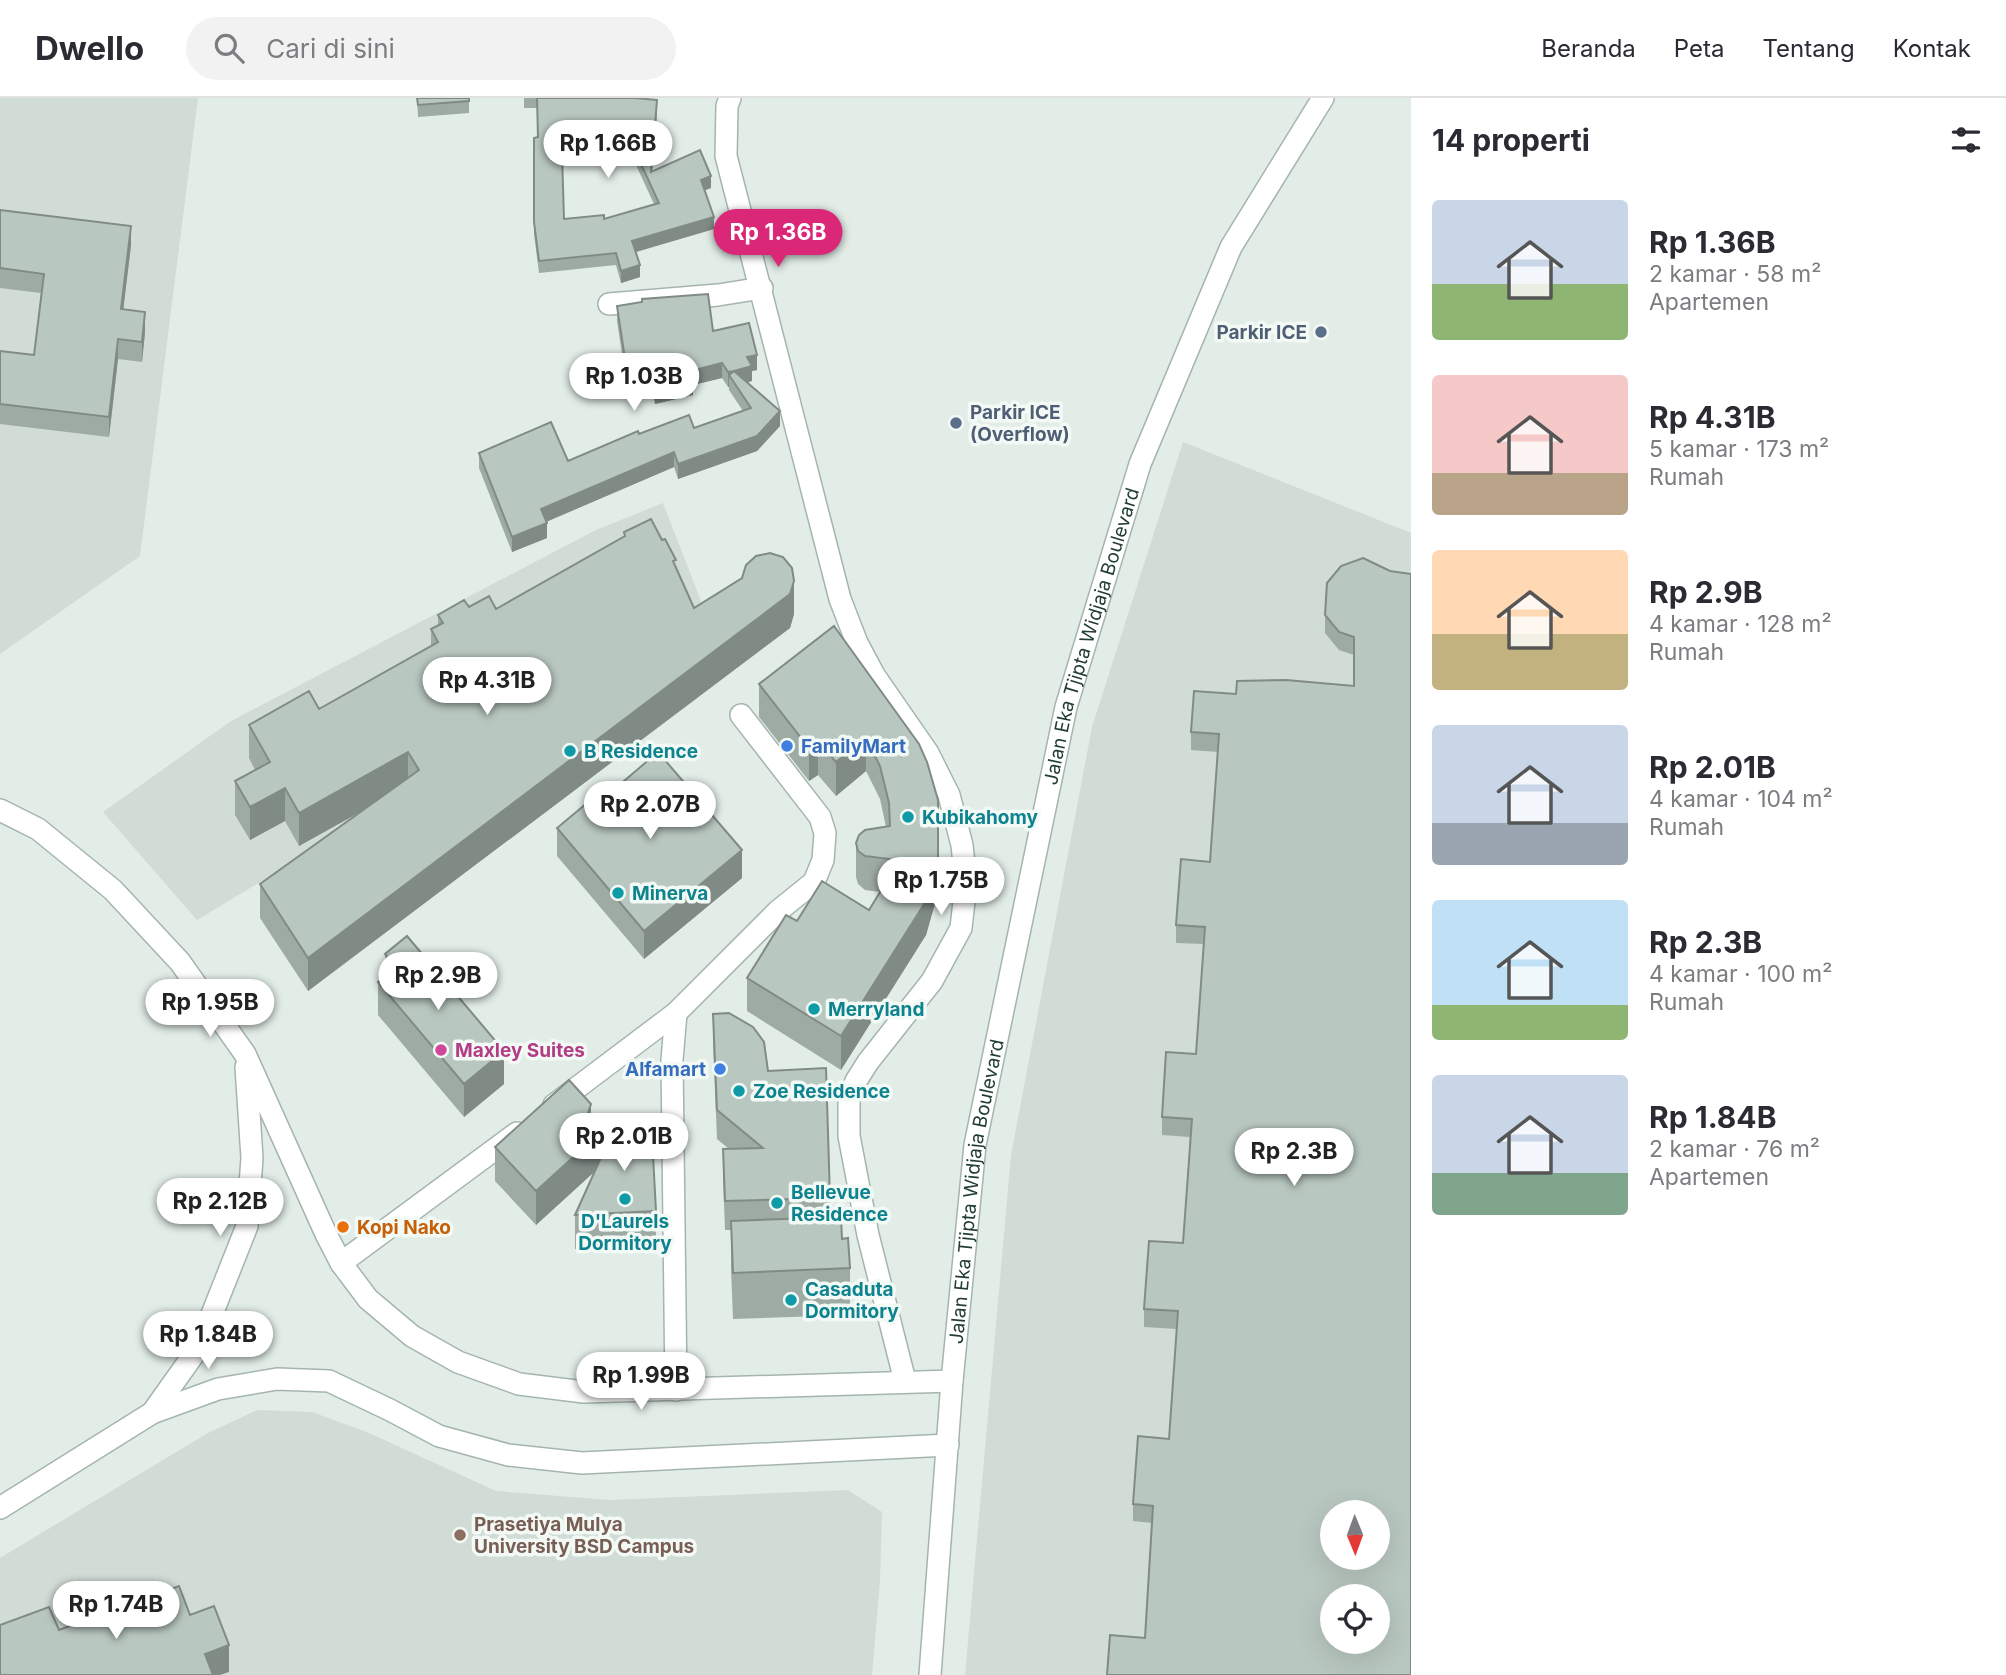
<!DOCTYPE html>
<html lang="id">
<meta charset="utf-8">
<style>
body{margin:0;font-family:Inter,sans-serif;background:#f2f2f3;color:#2b2b33;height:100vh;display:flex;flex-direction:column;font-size:26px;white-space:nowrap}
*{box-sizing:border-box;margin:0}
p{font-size:23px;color:#7c7c81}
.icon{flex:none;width:38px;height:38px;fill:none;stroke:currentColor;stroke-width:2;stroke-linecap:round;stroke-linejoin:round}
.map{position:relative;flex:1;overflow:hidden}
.panel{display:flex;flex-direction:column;background:#fff;width:595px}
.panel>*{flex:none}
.needle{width:46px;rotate:179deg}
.fabs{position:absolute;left:1320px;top:1402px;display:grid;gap:14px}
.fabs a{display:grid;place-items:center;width:70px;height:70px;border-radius:50%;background:#fff;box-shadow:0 7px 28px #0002;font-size:35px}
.price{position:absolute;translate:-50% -60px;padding:0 16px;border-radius:24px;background:#fff;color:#222;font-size:23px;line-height:46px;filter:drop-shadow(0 2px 4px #0008)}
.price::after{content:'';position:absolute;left:50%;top:42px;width:21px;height:16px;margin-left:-10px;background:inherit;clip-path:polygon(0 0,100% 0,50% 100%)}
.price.on{background:#db2777;color:#fff}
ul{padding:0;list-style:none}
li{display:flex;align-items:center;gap:21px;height:175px;padding:0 21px}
li span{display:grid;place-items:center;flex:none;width:196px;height:140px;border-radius:7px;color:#555}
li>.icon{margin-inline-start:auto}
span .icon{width:84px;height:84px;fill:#fffc;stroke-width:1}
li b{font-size:30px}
h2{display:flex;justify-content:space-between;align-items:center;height:84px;padding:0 21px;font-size:30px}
header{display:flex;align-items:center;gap:42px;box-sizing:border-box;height:98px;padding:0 35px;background:#fff;border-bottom:2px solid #e1e1e2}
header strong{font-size:33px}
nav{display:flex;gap:38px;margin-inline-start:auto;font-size:24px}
.search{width:490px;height:63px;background:#f2f2f3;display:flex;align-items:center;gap:18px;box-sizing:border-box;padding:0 24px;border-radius:38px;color:#7c7c81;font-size:26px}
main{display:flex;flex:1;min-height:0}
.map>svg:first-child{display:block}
.built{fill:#d0dcd5;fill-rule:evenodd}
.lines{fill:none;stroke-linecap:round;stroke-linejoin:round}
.minor-casing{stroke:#a5b5ad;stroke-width:24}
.minor{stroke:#fff;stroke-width:21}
.wall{fill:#9eaba4;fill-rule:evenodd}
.shaded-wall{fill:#818b86}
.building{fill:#b8c7bf;stroke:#818b86;stroke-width:2;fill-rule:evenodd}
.service-dot{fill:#5c6f8a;stroke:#f3f9f5;stroke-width:2.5}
.shop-dot{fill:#3f7fe0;stroke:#f3f9f5;stroke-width:2.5}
.culture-dot{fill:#0f9aa8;stroke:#f3f9f5;stroke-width:2.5}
.hotel-dot{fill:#d1479c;stroke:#f3f9f5;stroke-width:2.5}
.food-dot{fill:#e8710a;stroke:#f3f9f5;stroke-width:2.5}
.education-dot{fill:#8d6e63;stroke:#f3f9f5;stroke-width:2.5}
.labels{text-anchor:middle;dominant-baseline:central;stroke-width:7;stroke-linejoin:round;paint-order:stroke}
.service-label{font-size:19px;font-weight:bold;fill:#4e5e75;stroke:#f3f9f5;text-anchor:end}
.street-label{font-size:19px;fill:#223e33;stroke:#f3f9f5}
.shop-label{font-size:19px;font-weight:bold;fill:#366cbe;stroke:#f3f9f5;text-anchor:start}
.culture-label{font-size:19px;font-weight:bold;fill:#0d838f;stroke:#f3f9f5;text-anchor:start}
.hotel-label{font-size:19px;font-weight:bold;fill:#b23c85;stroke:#f3f9f5;text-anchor:start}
.food-label{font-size:19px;font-weight:bold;fill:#c56008;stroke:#f3f9f5;text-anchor:start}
.education-label{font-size:19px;font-weight:bold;fill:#785e54;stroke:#f3f9f5;text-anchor:start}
</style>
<header>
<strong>Dwello</strong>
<div class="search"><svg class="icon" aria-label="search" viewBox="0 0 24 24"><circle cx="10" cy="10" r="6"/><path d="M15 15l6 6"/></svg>Cari di sini</div>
<nav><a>Beranda</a><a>Peta</a><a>Tentang</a><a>Kontak</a></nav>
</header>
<main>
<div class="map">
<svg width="1411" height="1577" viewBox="0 0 1411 1577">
<rect width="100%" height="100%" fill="#e2ede7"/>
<path class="built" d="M0,0H198L140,458L0,556Z
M1183,344L1411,435V1577H965L1011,1057L1092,629ZM1332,1414H1377V1460H1332ZM1332,1498H1377V1544H1332Z
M663,405L706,516L197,822L103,714L231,623L596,432Z
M257,1312L312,1314L369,1335L496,1393L610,1402L848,1392L882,1414L880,1484L872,1577H0V1460L208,1335Z"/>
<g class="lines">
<defs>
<g id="minor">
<path d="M730,0L727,8L726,58L840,501L857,545L874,577L928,655L949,697L962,747L966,786L961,830L932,883L868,964L856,983L849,1001V1038L868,1137L905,1283"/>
<path d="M609,206L718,197L762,190"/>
<path d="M0,712L38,731L113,792L180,864L245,956L326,1136L341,1165L368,1201L412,1238L458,1264L519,1286L584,1294L952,1283"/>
<path d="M554,1007L676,915L778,813L814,784L823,762L825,735L820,719L741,617"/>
<path d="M341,1165L517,1035"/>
<path d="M676,1292L672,962L676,915"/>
<path d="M152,1315L199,1249L247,1128L252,1060L246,969"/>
<path d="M0,1410L152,1315L218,1291L277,1281L329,1283L390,1312L439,1338L508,1357L582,1365L948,1347"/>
<path id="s1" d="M930,1577L952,1283L975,1047L1066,609L1140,366L1231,149L1323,0"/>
</g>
</defs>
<use href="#minor" class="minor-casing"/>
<use href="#minor" class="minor"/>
</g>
<path class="wall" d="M417,0H469V15L418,19Z
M524,0H635L657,14L652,74L711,90L704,92L714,131L636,154L640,179L621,185L616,167L539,175L534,136V76L538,39L537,10H524ZM592,63L636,67L654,106L604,121H564L562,68H592Z
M0,112L131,147L123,211L145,234L142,264L118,261L109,339L0,326V253L34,257L41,195L0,190Z
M617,208L713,233L757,272L752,273V283L748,284L780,328L757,353L678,381L674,369L546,424L547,440L512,454L479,370V355L568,363L639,336L694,330L743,313L729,292V289H728L722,280L693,287V297L655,306L647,272L625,276L617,223Z
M624,434L676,469L694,510L794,516L790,530L308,893L260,820V786L364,712L299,748L285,723L250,742L235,717V683L255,672L249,660V627L319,611L431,548V531L438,527V517L469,509L496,511L624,439Z
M1390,473L1145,1540L1152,1425L1133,1423V1406L1169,1341L1177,1231L1144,1229V1211L1183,1145L1190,1039L1162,1037V1019L1196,956L1204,846L1176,845V827L1210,764L1218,654L1191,652V634L1236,596L1354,588V557L1339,552L1325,535V517Z
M834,528L938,702V795L926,837L841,972L747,913V880L797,823L869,812L880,794L865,792L858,786L856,779V745L886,729L880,701L866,673L836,698L818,677L809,683L759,619V586Z
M597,706L742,780L644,861L557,758V730Z
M385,856L504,986L464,1019L378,917V884L385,878Z
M713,916L768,973L830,1100V1119L842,1141L850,1170V1217L733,1221L731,1170V1132H725L723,1080V1051H729L717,1041L713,945Z
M591,1023L614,1032L656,1113V1147L575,1151V1117L595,1073L536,1127L495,1083V1049Z"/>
<path class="shaded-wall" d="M657,2V14L651,86V74Z
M711,78V90L701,94V82Z
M714,119V131L632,155V143Z
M131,128V147L121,231V211Z
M640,167V179L621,185V173Z
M145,214V234L142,264V244Z
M118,241V261L109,339V319Z
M757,257V272L752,273V283L736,287L734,273L747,259Z
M722,265V280L693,287V297L655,306V291L691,273Z
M734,273L729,277V289H728V274Z
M780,313V328L757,353L678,381V366Z
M674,354V369L541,426V411Z
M547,425V440L512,454V439Z
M794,483V516L790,530L308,893V860Z
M866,640V673L836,698V664Z
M818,643V677L809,683V650Z
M408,654V687L299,748V715Z
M285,690V723L250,742V709Z
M742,752V780L644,861V833Z
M938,762V795L926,837L841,972V938Z
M504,953V986L464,1019V986Z
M591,1006V1040L614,1022V1056L536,1127V1093L585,1024Z
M229,1547V1574L220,1577H205V1556Z"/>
<path class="building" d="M417,0H469V3L418,7Z
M537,0H635L657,2L651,74L700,52L711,78L701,82L714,119L632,143L640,167L621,173L616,155L539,163L534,124V40L538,39ZM592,51L636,55L659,105L604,121V117L564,121L562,56H592Z
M0,112L131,128L121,211L145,214L142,244L118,241L109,319L0,306V253L34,257L44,176L0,170Z
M708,196L713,233L749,225L757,257L747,259L752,268L734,273L780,313L757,338L678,366L674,354L541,411L547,425L512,439L479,355L551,324L568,363L638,333L639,336L689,317L694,330L751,310L729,277L734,273L728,274L722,265L691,273L693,282L655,291L647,257L625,261L617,208L642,204V201Z
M651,421L662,442L665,441L676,462L673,463L694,510L742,480L746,467L756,458L770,455L783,459L792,470L794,483L790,496L308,860L260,786L419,672L408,654L299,715L285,690L250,709L235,683L270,664L249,627L309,593L319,611L438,544L431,531L443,525L438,517L464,502L469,509L489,498L496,511L625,438L624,434Z
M1363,460L1390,473L1411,476V1577H1107L1110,1537L1145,1540L1153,1408L1133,1406L1138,1338L1169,1341L1178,1213L1144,1211L1149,1143L1183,1145L1192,1021L1162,1019L1166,954L1196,956L1205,829L1176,827L1181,761L1210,764L1219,636L1191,634L1194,593L1236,596L1237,583L1286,582L1354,588V539L1339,534L1325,517L1327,485L1341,468ZM1332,1414H1377V1460H1332ZM1332,1498H1377V1544H1332Z
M834,528L919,646L927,664L938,702V762L926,803L841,938L747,880L786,817L797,823L822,783L869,812L885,786L890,761L865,758L858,753L856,745L859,737L865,732L890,728L889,705L880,668L866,640L836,664L818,643L809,650L759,586Z
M658,654L742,752L644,833L557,730L593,700L597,706Z
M407,838L504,953L464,986L378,884L396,869L385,856Z
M729,915L753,929L764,944L768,973L826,970L830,1100L725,1103L723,1051L763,1050L717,1012L713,916Z
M569,982L591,1006L585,1024L614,1022L536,1093L495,1049Z
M651,1020L656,1113L575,1117L618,1022Z
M841,1119L842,1141L848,1140L850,1170L733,1175L731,1123Z
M179,1488L190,1517L214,1508L229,1547L205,1556L213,1577H0V1527L49,1509L59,1532Z"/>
<g class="service-dot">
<circle cx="1321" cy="234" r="7"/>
<circle cx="956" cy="325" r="7"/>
</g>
<g class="shop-dot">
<circle cx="787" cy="648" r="7"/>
<circle cx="720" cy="971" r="7"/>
</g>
<g class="culture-dot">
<circle cx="570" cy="653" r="7"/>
<circle cx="908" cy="719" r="7"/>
<circle cx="618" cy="795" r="7"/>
<circle cx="814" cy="911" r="7"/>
<circle cx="739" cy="993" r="7"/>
<circle cx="625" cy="1101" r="7"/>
<circle cx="777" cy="1105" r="7"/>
<circle cx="791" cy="1202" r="7"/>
</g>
<circle class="hotel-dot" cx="441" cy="952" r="7"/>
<circle class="food-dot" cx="343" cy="1129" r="7"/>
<circle class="education-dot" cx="460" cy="1437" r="7"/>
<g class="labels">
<g class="service-label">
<text x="1307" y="234">Parkir ICE</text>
<text x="970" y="314" text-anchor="start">Parkir ICE<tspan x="970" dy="22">(Overflow)</tspan></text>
</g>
<g class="street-label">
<text stroke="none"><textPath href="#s1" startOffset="1054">Jalan Eka Tjipta Widjaja Boulevard</textPath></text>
<text stroke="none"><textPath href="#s1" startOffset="486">Jalan Eka Tjipta Widjaja Boulevard</textPath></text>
</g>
<g class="shop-label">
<text x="801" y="648">FamilyMart</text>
<text x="706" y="971" text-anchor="end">Alfamart</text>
</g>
<g class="culture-label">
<text x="584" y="653">B Residence</text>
<text x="922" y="719">Kubikahomy</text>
<text x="632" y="795">Minerva</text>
<text x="828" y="911">Merryland</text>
<text x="753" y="993">Zoe Residence</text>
<text x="791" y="1094">Bellevue<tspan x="791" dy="22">Residence</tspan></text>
<text x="625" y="1123" text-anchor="middle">D'Laurels<tspan x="625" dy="22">Dormitory</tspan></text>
<text x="805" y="1191">Casaduta<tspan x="805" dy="22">Dormitory</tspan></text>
</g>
<g class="hotel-label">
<text x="455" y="952">Maxley Suites</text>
</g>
<g class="food-label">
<text x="357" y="1129">Kopi Nako</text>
</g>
<g class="education-label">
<text x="474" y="1426">Prasetiya Mulya<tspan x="474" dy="22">University BSD Campus</tspan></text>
</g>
</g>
</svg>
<div class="fabs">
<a><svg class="needle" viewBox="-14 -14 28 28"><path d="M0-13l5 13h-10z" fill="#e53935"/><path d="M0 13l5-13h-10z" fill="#7c7c81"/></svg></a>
<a><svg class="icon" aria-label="locate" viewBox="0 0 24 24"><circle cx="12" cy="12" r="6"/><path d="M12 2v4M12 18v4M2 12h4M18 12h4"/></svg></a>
</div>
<b class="price" style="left:608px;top:82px">Rp 1.66B</b>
<b class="price on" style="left:778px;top:171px">Rp 1.36B</b>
<b class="price" style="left:634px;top:315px">Rp 1.03B</b>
<b class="price" style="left:487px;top:619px">Rp 4.31B</b>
<b class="price" style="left:650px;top:743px">Rp 2.07B</b>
<b class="price" style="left:941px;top:819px">Rp 1.75B</b>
<b class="price" style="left:438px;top:914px">Rp 2.9B</b>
<b class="price" style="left:210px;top:941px">Rp 1.95B</b>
<b class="price" style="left:624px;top:1075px">Rp 2.01B</b>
<b class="price" style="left:1294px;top:1090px">Rp 2.3B</b>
<b class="price" style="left:220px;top:1140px">Rp 2.12B</b>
<b class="price" style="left:208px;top:1273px">Rp 1.84B</b>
<b class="price" style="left:641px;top:1314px">Rp 1.99B</b>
<b class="price" style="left:116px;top:1543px">Rp 1.74B</b>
</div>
<section class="panel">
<h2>14 properti<svg class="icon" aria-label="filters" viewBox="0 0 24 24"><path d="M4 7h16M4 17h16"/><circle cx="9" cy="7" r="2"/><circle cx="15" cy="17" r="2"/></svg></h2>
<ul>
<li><span style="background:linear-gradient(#c9d6e8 60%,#8fb573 0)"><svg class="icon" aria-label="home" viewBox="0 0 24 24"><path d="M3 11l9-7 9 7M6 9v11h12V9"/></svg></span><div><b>Rp 1.36B</b><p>2 kamar · 58 m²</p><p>Apartemen</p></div></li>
<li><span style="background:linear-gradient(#f6c9c9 70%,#b9a48a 0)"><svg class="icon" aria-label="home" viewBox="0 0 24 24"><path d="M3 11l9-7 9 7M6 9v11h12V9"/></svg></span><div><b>Rp 4.31B</b><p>5 kamar · 173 m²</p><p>Rumah</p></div></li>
<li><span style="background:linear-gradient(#ffd9b3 60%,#c2b280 0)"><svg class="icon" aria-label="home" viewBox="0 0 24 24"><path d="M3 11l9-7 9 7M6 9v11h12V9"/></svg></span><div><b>Rp 2.9B</b><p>4 kamar · 128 m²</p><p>Rumah</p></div></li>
<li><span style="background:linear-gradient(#c9d6e8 70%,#9aa5b1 0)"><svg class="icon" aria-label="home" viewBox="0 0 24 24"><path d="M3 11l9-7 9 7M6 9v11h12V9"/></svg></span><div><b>Rp 2.01B</b><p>4 kamar · 104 m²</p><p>Rumah</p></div></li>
<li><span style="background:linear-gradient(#bfe0f5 75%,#8fb573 0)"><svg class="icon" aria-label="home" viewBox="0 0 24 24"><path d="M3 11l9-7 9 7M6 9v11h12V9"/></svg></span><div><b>Rp 2.3B</b><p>4 kamar · 100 m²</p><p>Rumah</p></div></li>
<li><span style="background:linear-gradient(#c9d6e8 70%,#7fa58c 0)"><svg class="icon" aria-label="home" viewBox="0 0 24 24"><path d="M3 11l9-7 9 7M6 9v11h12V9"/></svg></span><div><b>Rp 1.84B</b><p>2 kamar · 76 m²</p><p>Apartemen</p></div></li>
</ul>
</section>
</main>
